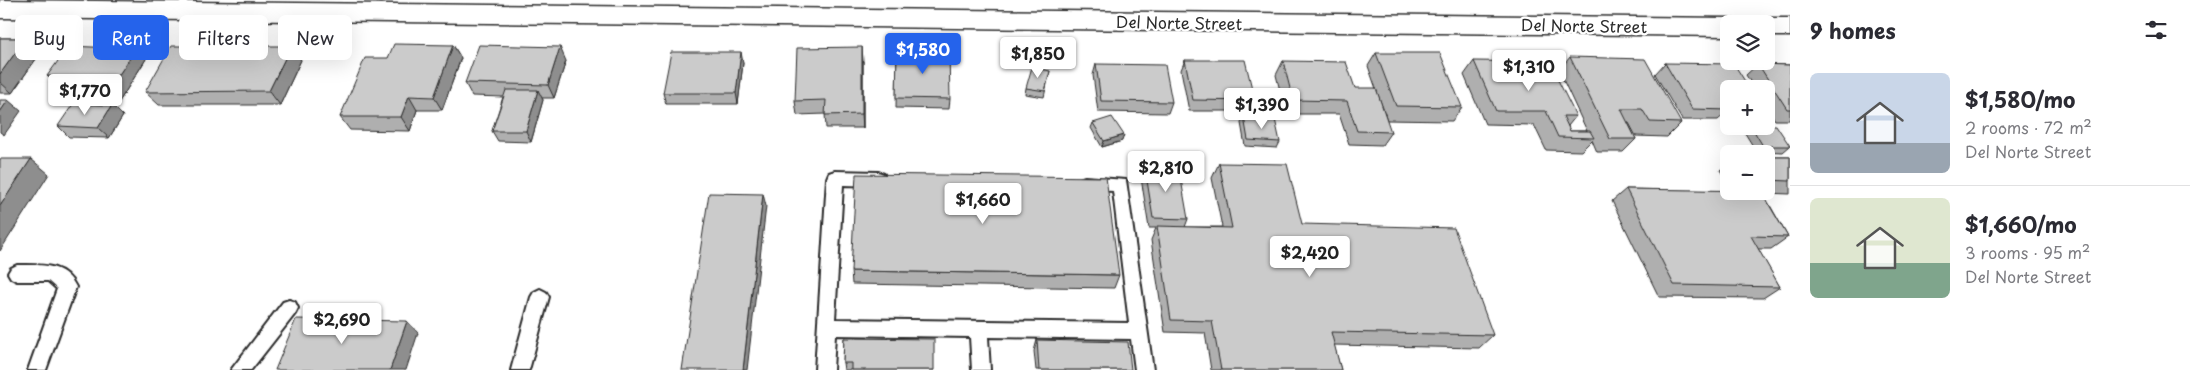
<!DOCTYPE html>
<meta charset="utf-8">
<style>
body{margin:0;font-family:"Playpen Sans",sans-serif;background:#f2f2f3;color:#2b2b33;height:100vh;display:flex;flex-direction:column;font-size:19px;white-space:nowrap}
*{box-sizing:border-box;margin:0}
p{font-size:16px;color:#7c7c81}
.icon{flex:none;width:28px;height:28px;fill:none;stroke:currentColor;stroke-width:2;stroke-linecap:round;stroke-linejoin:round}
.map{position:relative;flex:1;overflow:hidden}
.sheet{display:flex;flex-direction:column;background:#fff;width:400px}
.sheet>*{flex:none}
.guide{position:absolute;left:15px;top:15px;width:475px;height:45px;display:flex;gap:10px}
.fabs{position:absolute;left:1720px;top:15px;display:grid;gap:10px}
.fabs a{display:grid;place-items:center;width:55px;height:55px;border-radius:8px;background:#fff;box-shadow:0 5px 20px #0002;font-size:25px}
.price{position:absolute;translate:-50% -42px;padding:0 11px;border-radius:5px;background:#fff;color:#222;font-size:16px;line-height:32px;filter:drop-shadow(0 1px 2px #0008)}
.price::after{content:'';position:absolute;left:50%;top:30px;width:15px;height:11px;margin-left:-8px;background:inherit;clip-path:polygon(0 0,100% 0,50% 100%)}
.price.on{background:#2563eb;color:#fff}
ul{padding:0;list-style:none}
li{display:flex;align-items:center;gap:15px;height:125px;padding:0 20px}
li+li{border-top:1px solid #e1e1e2}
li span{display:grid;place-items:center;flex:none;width:140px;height:100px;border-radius:8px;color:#555}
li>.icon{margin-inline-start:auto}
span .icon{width:60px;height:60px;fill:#fffc;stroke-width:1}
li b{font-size:21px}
h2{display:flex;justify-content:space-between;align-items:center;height:60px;padding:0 20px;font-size:21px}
.pill{padding:0 18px;border-radius:8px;background:#fff;box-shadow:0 5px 20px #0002;font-size:18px;line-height:45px}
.pill.on{background:#2563eb;color:#fff}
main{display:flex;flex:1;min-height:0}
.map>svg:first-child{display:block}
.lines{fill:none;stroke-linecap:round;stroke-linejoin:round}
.service-casing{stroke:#2b2b2b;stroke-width:4}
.minor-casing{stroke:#2b2b2b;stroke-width:3}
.service{fill:#fff;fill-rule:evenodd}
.minor{fill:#fff;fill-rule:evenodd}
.wall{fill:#afafaf;stroke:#2b2b2b}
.shaded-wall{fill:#8e8e8e;stroke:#2b2b2b}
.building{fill:#cbcbcb;stroke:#2b2b2b}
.labels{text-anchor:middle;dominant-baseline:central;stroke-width:4.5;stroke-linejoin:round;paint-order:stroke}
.street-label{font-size:16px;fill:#2b2b2b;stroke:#fff}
</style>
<main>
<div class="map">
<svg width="1790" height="370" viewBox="0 0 1790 370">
<rect width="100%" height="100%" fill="#fff"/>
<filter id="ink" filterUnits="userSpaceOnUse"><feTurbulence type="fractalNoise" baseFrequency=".02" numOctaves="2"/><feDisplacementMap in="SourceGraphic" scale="10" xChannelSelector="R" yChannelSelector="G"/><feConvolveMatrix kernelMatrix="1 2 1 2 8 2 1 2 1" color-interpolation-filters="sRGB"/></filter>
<g filter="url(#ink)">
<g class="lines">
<defs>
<path id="service" d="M835,171L878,172L884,174L886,179L884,184L878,186L843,185L835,319L1129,323L1113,191L1079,189L1077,184L1079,179L1085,177L1126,180L1153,370H1135L1131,339L988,337L990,370H972L970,337L835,335L833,370H815L827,178L829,173Z
M17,265C40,265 64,262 76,287L46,370H28L57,289L48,281H17L11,278L8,273L11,268Z
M540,289L546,292L549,297L529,370H511L531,297L534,292Z
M289,300L295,302L298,308L295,314L251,370H231L283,302Z"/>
<path id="minor" d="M0,0L1729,18L1738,21L1739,24H1729V36L0,18Z
M1766,18H1790V36H1766V24H1756L1757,21Z"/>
</defs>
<use href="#service" class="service-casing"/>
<use href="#minor" class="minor-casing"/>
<use href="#service" class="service"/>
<use href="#minor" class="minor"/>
</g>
<path class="wall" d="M0,38H26L41,52L12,93H0Z
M453,45L461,58L442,110H417L410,131L350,130L340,117L388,58Z
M291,46L301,60L280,105H159L145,92Z
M897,52L950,99L949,109L896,108Z
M1376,53L1462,107L1452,121L1387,120L1368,66Z
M1570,57L1681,123L1667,137L1636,136L1629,123H1628L1636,139L1623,152H1597L1592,140L1581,151L1546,150L1534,125L1485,124L1464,75L1474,61L1576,116L1568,126L1570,131H1587L1559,71Z
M146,59L117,105L91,104L80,93L84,88L59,87L47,76Z
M1185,60L1255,101L1251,111H1189L1181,70Z
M566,61L554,98H542L543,100L531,142L498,141L492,131L503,97L472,96L465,83Z
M863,61V128H826L825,114L797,115L795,101Z
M1283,61L1355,88L1391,132L1382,145L1349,144L1339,114H1286L1276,75Z
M743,63L738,104H666L663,93Z
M1665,63L1729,89V112H1727L1718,120H1682L1655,74Z
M1096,64L1172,102L1168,113L1098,112L1093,75Z
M1758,64L1790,65V120H1775L1766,106V89H1755L1746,75Z
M1050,71L1044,97L1025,94L1026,88Z
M123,116L109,138L69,137L58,126Z
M1244,117L1280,142L1277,148L1245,146L1241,123Z
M1093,123L1122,141L1102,147L1091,128Z
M1748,126H1766L1790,146L1783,152L1756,151L1743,130Z
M1766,157H1790V194L1763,193L1788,237L1771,249H1758L1780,287L1763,298L1659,297L1612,201L1626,189L1729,191H1766Z
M1729,162V185L1720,170Z
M1219,163L1302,224L1493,335L1479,348L1334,345L1341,370H1211L1205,333L1165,332L1151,240L1156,228H1149L1141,178L1145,168L1188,219L1185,227H1222L1212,178Z
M851,271L1119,275L1114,288L852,284Z
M844,338L934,370H844L843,363Z
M1037,340L1131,370H1036L1034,351Z"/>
<path class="shaded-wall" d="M26,38L41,52L12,93L0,82V74Z
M453,45L461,58L442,110L434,97Z
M291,46L301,60L280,105L269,91Z
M560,47L566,61L554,98L548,85Z
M862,47L863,61V128L862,114Z
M136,49L146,59L117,105L106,94Z
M741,52L743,63L738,104L736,93Z
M538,90L543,100L531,142L526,131Z
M409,96L417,110L410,131L401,117Z
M8,100L21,111L4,135L0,132V112Z
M112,105L123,116L109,138L98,128Z
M1124,135L1122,141L1102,147L1104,141Z
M31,159L49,174L0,251V206Z
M763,194L766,206L747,370H743Z
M407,321L418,333L406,370H390Z"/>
<path class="building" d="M0,38H26L0,74Z
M394,44L453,45L434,97L409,96L401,117H340L365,58H388Z
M479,45L560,47L548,85L465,83Z
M69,46L136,49L106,94L80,93L90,78L47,76Z
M171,46H291L269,91L145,92Z
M862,47V114L825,115L826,100L795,101L797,48Z
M671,52H741L736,93H663Z
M897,52H949L950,99L896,98Z
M1376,53H1440L1462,107L1396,106Z
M1570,57L1645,59L1681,123L1650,122L1642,109H1621L1636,139H1610Z
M1185,60H1245L1255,101L1193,100Z
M1283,61L1346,62L1355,88H1376L1391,132L1357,131L1347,101L1293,100Z
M1474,61L1549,62L1576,116H1563L1570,131H1590L1594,138L1558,137L1546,111H1496Z
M1665,63L1734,64L1750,89H1729V102H1725L1729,108V110L1692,109Z
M1096,64L1165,65L1172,102L1101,101Z
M1758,64L1790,65V109H1787Z
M1032,67L1050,71L1045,91L1026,88Z
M506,90H538L526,131H492Z
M0,100H8L0,112Z
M73,104L112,105L98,128L58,126Z
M1112,117L1124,135L1104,141L1093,123Z
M1244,117L1275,119L1280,142L1248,140Z
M1766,125H1776L1790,146H1763L1751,126H1766Z
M1766,157H1790V181L1766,180Z
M0,159H31L0,206Z
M1219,163L1287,164L1302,224L1454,228L1493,335L1331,332L1341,370H1221L1212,321L1171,320L1157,226L1232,228Z
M1145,168H1179L1188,219L1153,218Z
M856,174L1106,177L1119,275L851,271Z
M1626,189L1761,191L1788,237L1751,236L1780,287L1674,285Z
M709,193L763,194L743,370H682Z
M296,319L407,321L390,370H275Z
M844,338L934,339V370H851V363H843Z
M1037,340L1128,342L1131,370H1039Z"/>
</g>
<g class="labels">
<g class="street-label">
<text transform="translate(1179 22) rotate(1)">Del Norte Street</text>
<text transform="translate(1584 25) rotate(1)">Del Norte Street</text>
</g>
</g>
</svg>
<div class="fabs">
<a><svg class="icon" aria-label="layers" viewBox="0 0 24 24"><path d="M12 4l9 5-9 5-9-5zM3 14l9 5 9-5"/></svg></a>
<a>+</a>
<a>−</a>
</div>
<b class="price on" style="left:923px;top:75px">$1,580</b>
<b class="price" style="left:1038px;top:79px">$1,850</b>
<b class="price" style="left:1529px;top:92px">$1,310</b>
<b class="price" style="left:85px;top:116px">$1,770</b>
<b class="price" style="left:1262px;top:130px">$1,390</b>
<b class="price" style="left:1166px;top:193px">$2,810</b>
<b class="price" style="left:983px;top:225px">$1,660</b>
<b class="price" style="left:1310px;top:278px">$2,420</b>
<b class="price" style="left:342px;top:345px">$2,690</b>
<div class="guide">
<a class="pill">Buy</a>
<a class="pill on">Rent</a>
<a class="pill">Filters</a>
<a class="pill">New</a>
</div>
</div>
<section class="sheet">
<h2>9 homes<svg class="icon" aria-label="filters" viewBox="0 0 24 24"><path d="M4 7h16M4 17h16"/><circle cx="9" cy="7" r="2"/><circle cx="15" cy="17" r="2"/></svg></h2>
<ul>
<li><span style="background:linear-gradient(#c9d6e8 70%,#9aa5b1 0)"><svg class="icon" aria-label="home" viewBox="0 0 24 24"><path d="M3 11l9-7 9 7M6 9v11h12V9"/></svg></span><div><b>$1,580/mo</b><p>2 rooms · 72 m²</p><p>Del Norte Street</p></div></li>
<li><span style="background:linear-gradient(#dfe7d0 65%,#7fa58c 0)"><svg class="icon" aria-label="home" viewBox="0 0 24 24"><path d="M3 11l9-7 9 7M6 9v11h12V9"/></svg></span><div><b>$1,660/mo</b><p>3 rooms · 95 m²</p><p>Del Norte Street</p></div></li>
</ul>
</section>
</main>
